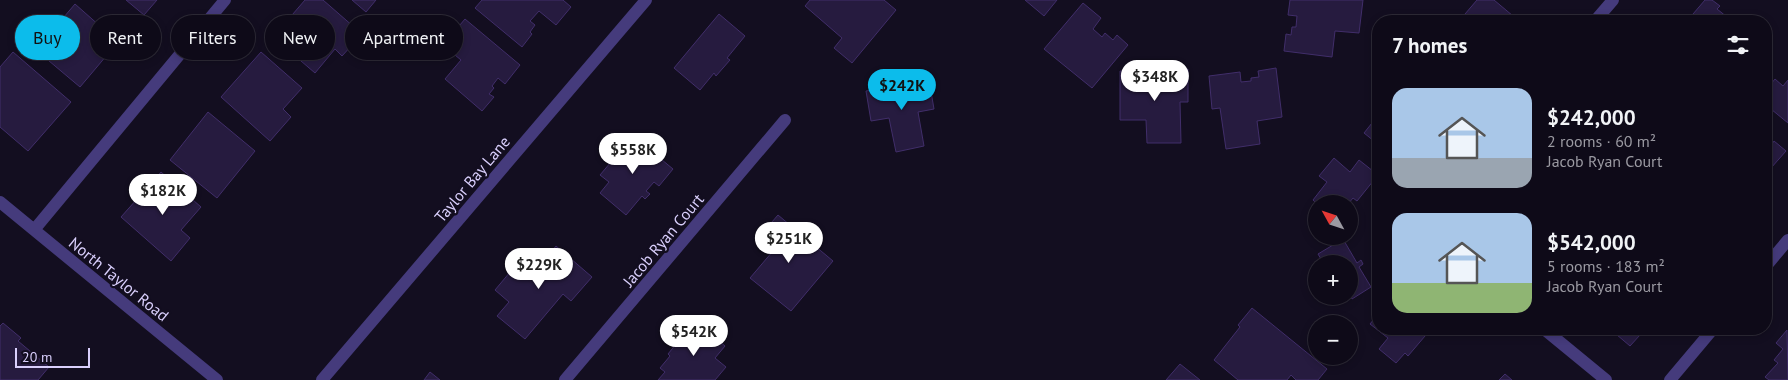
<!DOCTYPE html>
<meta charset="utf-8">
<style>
body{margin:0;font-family:"PT Sans",sans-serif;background:#171321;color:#f1f3f6;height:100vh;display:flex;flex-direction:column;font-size:19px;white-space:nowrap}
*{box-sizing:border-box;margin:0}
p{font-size:16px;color:#9b9aa2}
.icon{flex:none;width:28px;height:28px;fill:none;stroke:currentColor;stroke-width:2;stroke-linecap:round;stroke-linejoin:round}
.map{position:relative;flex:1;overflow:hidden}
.side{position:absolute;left:1372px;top:15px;width:400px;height:320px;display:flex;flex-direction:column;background:#0e0a18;border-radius:20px;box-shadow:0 2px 8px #0003,0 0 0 1px #2e2b37}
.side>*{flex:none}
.top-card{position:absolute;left:15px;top:15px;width:475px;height:45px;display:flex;gap:10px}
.needle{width:32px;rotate:310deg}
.fabs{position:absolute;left:1308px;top:195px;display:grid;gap:10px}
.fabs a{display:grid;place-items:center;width:50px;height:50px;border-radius:50%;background:#0e0a18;box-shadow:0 2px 8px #0003,0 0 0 1px #2e2b37;font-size:25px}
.scale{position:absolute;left:15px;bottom:12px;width:75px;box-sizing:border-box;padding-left:5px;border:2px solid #d9cffc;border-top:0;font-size:14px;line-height:18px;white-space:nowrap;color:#d9cffc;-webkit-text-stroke:4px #130e20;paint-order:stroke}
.price{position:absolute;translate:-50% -42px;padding:0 11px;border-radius:18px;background:#fff;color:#222;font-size:16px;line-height:32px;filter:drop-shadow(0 1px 2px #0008)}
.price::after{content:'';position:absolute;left:50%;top:30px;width:15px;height:11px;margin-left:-8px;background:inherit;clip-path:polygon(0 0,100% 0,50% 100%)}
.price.active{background:#0cbceb;color:#111}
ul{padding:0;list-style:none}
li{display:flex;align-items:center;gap:15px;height:125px;padding:0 20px}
li span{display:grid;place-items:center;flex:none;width:140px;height:100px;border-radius:15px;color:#555}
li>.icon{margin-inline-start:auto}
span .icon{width:60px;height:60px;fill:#fffc;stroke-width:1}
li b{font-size:21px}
h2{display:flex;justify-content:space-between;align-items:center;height:60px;padding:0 20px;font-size:21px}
.chip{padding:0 18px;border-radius:22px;background:#0e0a18;box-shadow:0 2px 8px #0003,0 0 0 1px #2e2b37;font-size:18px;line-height:45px}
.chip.active{background:#0cbceb;color:#111}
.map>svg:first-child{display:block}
.building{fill:#261b3f;stroke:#412e6a}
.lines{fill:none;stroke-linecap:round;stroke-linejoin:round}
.minor{stroke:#453b7c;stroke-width:12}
.labels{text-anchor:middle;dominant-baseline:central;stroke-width:4.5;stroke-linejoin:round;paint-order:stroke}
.street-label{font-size:16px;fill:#d9cffc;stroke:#130e20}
</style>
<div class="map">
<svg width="1788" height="380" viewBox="0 0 1788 380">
<rect width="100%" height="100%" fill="#130e20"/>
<path class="building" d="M126,0H157L144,15Z
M305,0H323L362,34L342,56L335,49L315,73L273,37Z
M352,0H376L366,12Z
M482,0H563L571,7L556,25L539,11L530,21L535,25L530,32L532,34L522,47L475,8Z
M810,0H884L896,10L852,63L834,48L842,38L805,6Z
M1025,0H1057L1044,16Z
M1290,0H1363L1359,33L1335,31L1332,57L1284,51L1286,34L1291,35L1292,27H1296L1297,16L1288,15Z
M1477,0H1494L1519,21H1459Z
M1705,0H1712L1720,6L1717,9L1732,21H1702L1693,14Z
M1083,3L1101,18L1093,29L1102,37L1105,33L1113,40L1117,35L1128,45L1092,88L1044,49Z
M75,4L118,42L80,87L36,50Z
M719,14L745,36L727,58L730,60L716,76L714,73L700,90L674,68Z
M465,19L520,65L505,84L498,78L492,86L494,88L489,94L494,97L482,111L445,79L461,60L443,45Z
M13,52L71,102L28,151L0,127V67Z
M261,52L302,88L283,109L291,117L270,141L221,97Z
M1276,68L1282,117L1257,121L1260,144L1226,149L1220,108L1212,109L1209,76L1240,72L1241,82L1251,81V78L1259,77L1258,71Z
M1156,69H1188V102H1180L1181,143H1147L1146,120H1120V71H1138V76H1146V79H1156Z
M1775,79L1783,86L1788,80V123L1766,105V90Z
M929,80L934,109L918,112L924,146L896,152L889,118L871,121L866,91Z
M208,112L255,151L217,198L170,160Z
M1376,118L1379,119V145L1364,133Z
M633,136L673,169L659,186L654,182L646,191L650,194L645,199L642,196L626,215L600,193L609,182L600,175Z
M1766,139L1772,144L1774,141L1786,151L1771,168L1766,164Z
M1334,158L1350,172L1359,160L1378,175L1357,201L1353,198L1348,204H1317L1313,200L1327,182L1319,176Z
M161,172L201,207L181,230L190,238L171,261L121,217Z
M778,215L833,261L791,311L750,278L773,251L758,238Z
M1343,239L1357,263L1361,260L1363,264L1359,267L1371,287L1352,299L1349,293V264H1324L1318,254Z
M556,246L592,277L571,301L563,294L525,339L497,316L509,302L495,290L521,259L535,271Z
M1252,308L1327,369L1318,380H1296L1291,375L1287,380H1238L1214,360L1240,327L1238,325Z
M1379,313V329H1431L1408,356L1405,353L1396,363L1379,349L1388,338L1370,324Z
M697,322L725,346L715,358L726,367L715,380H658L665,372L660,368L670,356L668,354L685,333L687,335Z
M3,323L21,338L18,341L49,367L38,380H0V326Z
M1610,329H1633L1640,335L1630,346Z
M1787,330L1788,380H1769L1765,377L1778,363L1774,360L1783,349L1776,343Z
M1180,364L1200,380H1166Z
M430,372L440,380H424Z
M1505,374L1512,380H1499Z"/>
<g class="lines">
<path class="minor" d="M1595,21L1613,0
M0,202L217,380
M34,230L225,0
M1766,266L1788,240
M1544,329L1606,380
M322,380L646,0
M565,380L785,120
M1670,380L1713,329"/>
</g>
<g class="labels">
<g class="street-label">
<text transform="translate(472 179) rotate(-50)">Taylor Bay Lane</text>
<text transform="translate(663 240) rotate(-50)">Jacob Ryan Court</text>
<text transform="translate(119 279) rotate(39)">North Taylor Road</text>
</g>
</g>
</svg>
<div class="fabs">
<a><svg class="needle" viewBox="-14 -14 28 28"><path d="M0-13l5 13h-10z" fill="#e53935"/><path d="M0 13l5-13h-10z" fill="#9b9aa2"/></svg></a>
<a>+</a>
<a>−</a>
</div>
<div class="scale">20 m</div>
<b class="price" style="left:1155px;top:102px">$348K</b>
<b class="price active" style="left:902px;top:111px">$242K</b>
<b class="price" style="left:633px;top:175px">$558K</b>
<b class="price" style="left:163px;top:216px">$182K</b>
<b class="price" style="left:789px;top:264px">$251K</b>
<b class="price" style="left:539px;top:290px">$229K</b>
<b class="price" style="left:694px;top:357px">$542K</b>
<div class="top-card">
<a class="chip active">Buy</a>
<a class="chip">Rent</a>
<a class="chip">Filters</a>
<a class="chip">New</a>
<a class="chip">Apartment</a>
</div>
<section class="side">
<h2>7 homes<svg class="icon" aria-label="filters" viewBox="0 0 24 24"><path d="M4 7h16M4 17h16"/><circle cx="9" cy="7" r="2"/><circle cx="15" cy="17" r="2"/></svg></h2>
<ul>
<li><span style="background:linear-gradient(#a9c7e8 70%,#9aa5b1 0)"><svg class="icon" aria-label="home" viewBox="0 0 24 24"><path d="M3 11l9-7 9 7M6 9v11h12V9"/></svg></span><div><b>$242,000</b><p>2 rooms · 60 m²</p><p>Jacob Ryan Court</p></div></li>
<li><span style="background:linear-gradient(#a9c7e8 70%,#8fb573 0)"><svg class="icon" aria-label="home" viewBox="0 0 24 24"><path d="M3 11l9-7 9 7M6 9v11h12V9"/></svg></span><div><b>$542,000</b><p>5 rooms · 183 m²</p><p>Jacob Ryan Court</p></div></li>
</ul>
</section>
</div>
